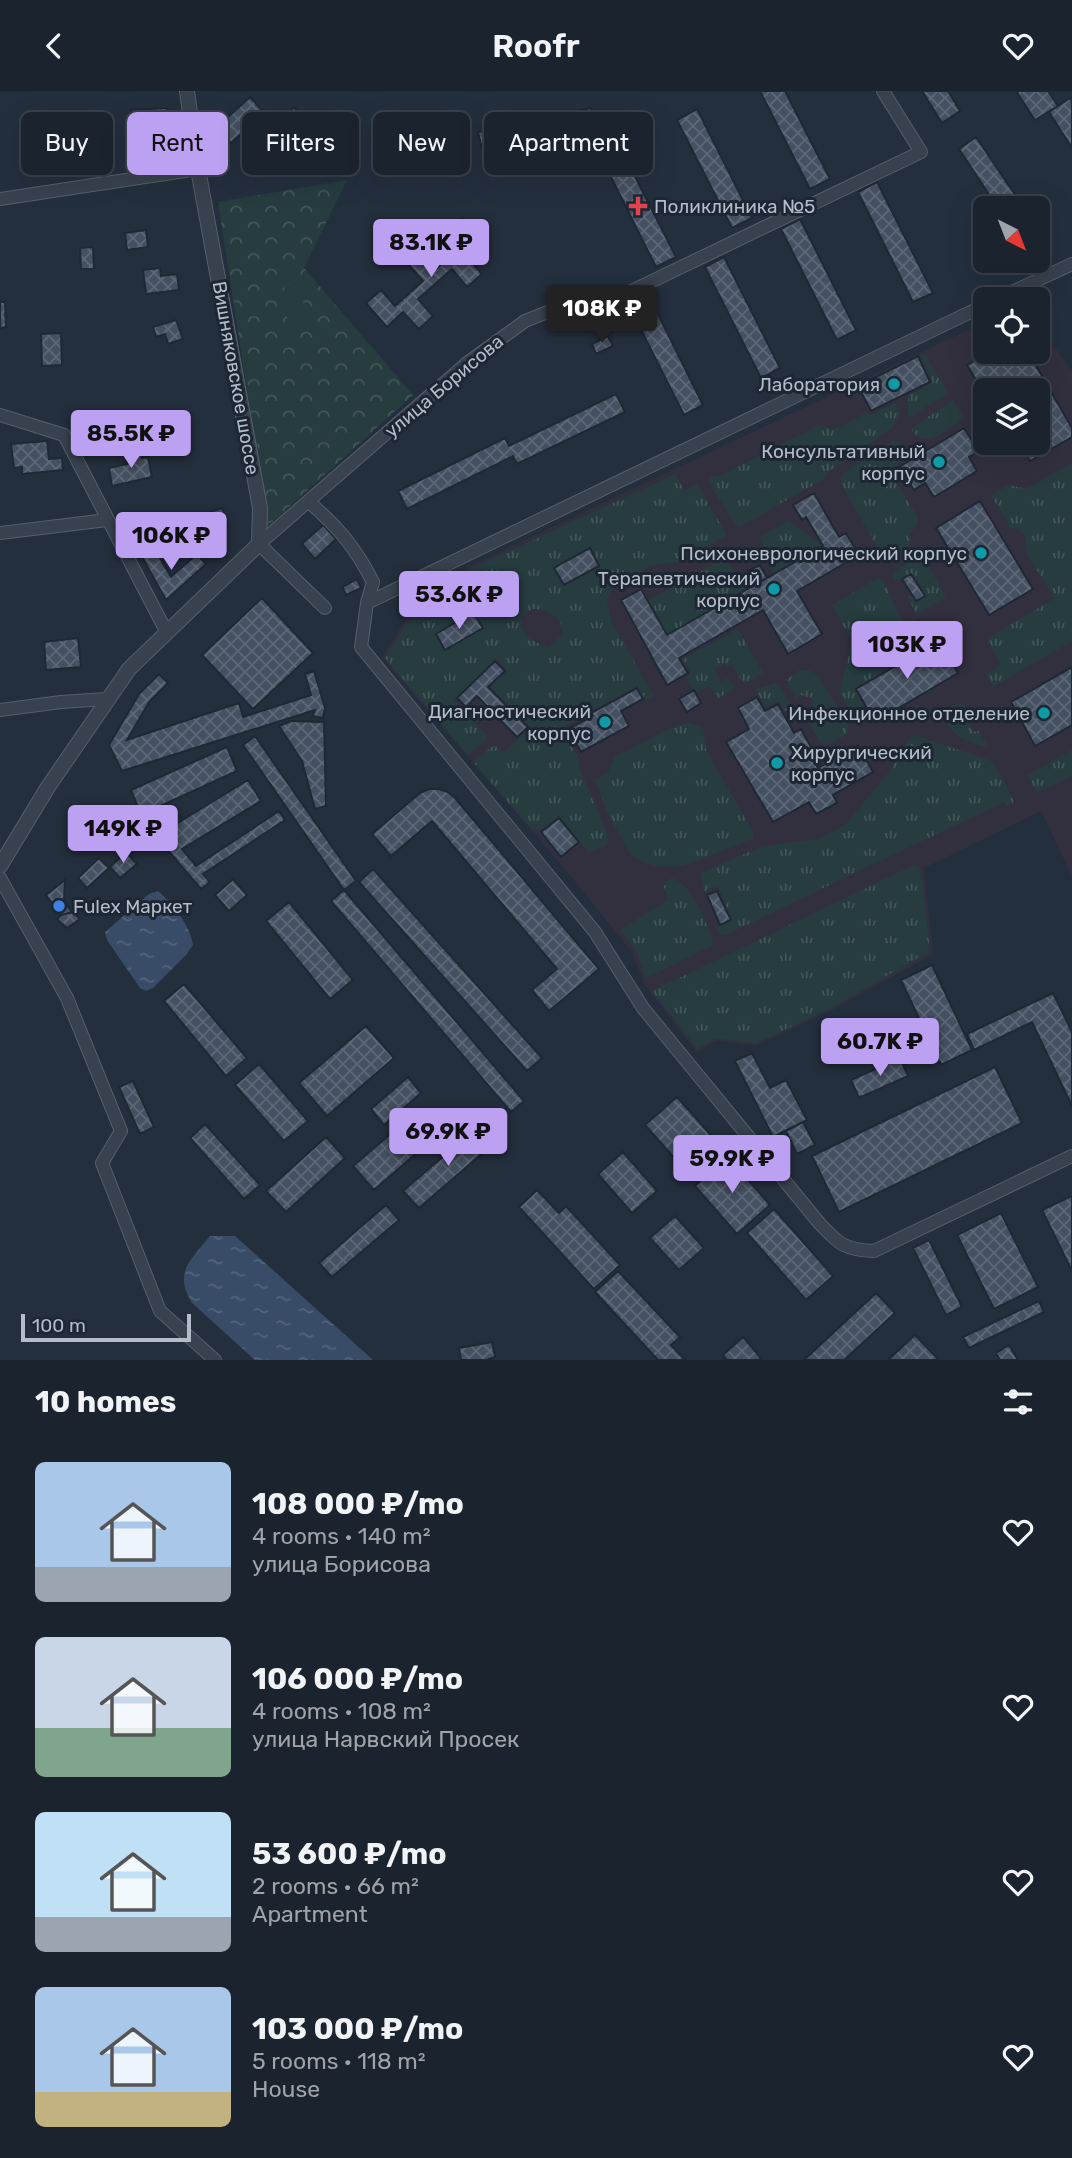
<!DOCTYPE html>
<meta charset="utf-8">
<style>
body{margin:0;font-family:Rubik,sans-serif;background:#282f3a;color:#f1f3f6;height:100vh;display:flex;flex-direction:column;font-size:26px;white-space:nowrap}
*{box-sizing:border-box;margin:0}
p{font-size:23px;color:#a0a4aa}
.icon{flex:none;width:38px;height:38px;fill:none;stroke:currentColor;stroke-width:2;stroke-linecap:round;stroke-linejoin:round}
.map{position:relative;height:1269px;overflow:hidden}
.drawer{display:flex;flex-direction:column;background:#1b232e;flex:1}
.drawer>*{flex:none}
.top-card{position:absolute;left:21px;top:21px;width:700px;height:63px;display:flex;gap:14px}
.needle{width:46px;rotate:138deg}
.buttons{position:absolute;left:973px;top:105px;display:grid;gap:14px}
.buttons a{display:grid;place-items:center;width:77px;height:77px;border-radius:10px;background:#1b232e;box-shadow:0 7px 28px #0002,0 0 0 2px #39404a;font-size:35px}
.scale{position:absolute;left:21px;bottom:18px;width:170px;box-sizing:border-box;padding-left:7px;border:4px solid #b4bcc9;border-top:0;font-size:19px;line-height:24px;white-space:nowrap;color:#b4bcc9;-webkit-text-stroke:5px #1d2633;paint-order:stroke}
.price{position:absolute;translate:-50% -60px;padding:0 16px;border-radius:7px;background:#bca0f2;color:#111;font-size:23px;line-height:46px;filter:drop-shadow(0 2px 4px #0008)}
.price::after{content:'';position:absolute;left:50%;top:42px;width:21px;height:16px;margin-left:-10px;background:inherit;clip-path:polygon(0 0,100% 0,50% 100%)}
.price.selected{background:#222;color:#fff}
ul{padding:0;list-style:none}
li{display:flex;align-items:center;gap:21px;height:175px;padding:0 35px}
li span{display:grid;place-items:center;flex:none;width:196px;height:140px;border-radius:10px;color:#555}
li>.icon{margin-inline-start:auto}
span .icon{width:84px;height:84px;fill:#fffc;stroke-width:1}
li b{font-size:30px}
h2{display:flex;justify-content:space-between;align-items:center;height:84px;padding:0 35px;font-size:30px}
.pill{padding:0 24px;border-radius:10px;background:#1b232e;box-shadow:0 7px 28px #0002,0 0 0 2px #39404a;font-size:24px;line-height:63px}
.pill.selected{background:#bca0f2;color:#111}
header{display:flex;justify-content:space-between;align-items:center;height:91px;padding:0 35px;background:#1b232e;font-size:32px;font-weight:600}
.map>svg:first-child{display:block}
.medical{fill:#32303f;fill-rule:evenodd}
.grass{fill:url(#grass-tufts);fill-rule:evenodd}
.forest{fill:url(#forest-crowns)}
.garden{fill:#263c3f}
.water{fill:url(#water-ripples)}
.building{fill:url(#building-cross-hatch);stroke:#1f2835;stroke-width:2}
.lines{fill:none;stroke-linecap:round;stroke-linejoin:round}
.minor-casing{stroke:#565f6c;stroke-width:14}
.tertiary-casing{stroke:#565f6c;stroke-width:16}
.minor{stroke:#38414e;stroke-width:12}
.tertiary{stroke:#38414e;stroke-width:14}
.health-dot{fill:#e0444e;stroke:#1d2633;stroke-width:2.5}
.culture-dot{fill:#0f9aa8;stroke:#1d2633;stroke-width:2.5}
.shop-dot{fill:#3f7fe0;stroke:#1d2633;stroke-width:2.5}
.labels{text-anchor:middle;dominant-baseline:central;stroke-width:6;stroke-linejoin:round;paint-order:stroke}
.poi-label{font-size:19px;fill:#b4bcc9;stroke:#1d2633;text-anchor:end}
.street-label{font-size:19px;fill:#b4bcc9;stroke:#1d2633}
</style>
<header><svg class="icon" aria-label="back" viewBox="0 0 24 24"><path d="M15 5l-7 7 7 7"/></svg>Roofr<svg class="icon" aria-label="heart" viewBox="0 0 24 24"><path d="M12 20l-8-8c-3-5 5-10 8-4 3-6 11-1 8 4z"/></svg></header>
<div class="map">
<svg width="1072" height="1269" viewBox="0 0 1072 1269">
<defs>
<pattern id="grass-tufts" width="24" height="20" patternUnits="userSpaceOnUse" patternTransform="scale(1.75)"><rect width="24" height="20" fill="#263c3f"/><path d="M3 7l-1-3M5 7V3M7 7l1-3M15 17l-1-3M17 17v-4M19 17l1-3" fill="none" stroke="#435659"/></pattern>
<pattern id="forest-crowns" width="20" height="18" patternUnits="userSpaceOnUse" patternTransform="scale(1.75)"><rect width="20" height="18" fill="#263c3f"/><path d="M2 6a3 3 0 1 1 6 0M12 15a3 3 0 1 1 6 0" fill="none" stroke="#435659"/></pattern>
<pattern id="water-ripples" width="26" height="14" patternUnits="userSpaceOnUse" patternTransform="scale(1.75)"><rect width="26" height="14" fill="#394c67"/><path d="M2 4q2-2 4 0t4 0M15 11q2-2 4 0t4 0" fill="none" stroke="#53647b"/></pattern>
<pattern id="building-cross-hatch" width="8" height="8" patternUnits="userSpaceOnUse" patternTransform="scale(1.75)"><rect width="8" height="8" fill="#455162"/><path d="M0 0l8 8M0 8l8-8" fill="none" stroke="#5d6877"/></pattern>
</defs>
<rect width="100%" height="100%" fill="#242f3e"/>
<path class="medical" d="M985,231V261H1038V233L1072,280V785L1041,720L924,777L933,863L834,918L757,954L716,950L697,961L645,894L632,861L565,778L382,566L428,495ZM985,299H1038V352H985Z"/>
<path class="grass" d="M925,263L948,302L910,326L908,323V305L933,291L920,265Z
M953,309L964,327C949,337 925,360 912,339L913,336Z
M895,312L900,322L892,337L826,382L824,388L739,436L735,433L709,391L710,387L722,384L819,334L835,338L868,321L870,324Z
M893,350L919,360L891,377V384L916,423L918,431L909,445L911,448L907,458L888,470L884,468L842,394L841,387L845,381Z
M1072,372V550L993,596L986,584L1001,574L987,548L1055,507L1027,464L1025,444L1018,438L1011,437L991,404L1009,394L1027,398Z
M675,383L684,399L697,393L725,441V445L680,471L651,474L610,499L607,510L612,532L654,605L646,610L637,595L562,636L579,668V677L609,747L606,754L589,762L559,725L541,739L530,736L473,671L494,654L504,661L530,637L490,595L507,579L497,568L454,609L487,645L485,650L468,664L385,567L431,497ZM590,458L599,474L564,494L554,477ZM532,518C548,518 565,527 561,545L549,556C534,553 520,543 521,527ZM473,521L482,537L445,558L437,542Z
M789,430L823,455L774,483L759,446Z
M917,466L925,470L946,505L916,524L908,506L911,503L902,488H894L892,482Z
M724,467L747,498L667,544L648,510Z
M876,488H880L885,492L916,561L854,597L868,623L856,627L840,603L851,549L833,515L835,512Z
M738,538L763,582L744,593L731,573L727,575L724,572L714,578L720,591L728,587L734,598L717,608L710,595L695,602L686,586L691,582L683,568Z
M800,579H808L818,584L848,635L847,643L831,652L824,653L819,650L804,621L811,617L812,607L801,604L795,607L786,589Z
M776,592L780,595L792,616L785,620L778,610L766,616L755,598Z
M959,612L966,616L961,619L974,641L978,639L987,654L986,656C968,651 942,643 948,618Z
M691,632L703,638L706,659L753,741L754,747L688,773L675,776L656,775L632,766L607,721L595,689L608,681L615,666L662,641L679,634Z
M913,644L989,669L995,674L1013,708V712L1007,715L1004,711L725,844L720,843L717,836L732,829L718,795L704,801L700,782L763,755L818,748L846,733L890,680L907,650Z
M1072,659V685L1036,701L1027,684Z
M912,775H917L921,779L930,860L833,916L756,952L715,947L698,958L652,900Z
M672,787C691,792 710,836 713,854L646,887L636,859L620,839L668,809L663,793Z"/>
<path class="forest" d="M347,89L304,177L413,304L268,435L218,111Z"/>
<path class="garden" d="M302,192L305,233L288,234L284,194Z"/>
<path class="water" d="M158,800C173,813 190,834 193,854L185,865L153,897L146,900L140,897L107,849L105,841L149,803Z
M210,1145H235L373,1269H255L192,1212C173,1181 191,1169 210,1145Z"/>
<path class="building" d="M760,0H785L830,88L810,98Z
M922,0H948L960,20L942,32Z
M1016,0H1048L1058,15L1035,29Z
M250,6L286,46L263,67L241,43L231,52L217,36Z
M1070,7L1072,10V57L1049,21Z
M294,16L305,28L307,26L333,54L314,71L297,53L292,57L275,33Z
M167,17L168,29H180V46L151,47L150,37H132L131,19Z
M591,17L596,38L483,62L478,41Z
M697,18L752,127L732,137L677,29Z
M976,46L1024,117H998L959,58Z
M621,58L676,166L656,176L602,68Z
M877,91L933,202L913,211L858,101Z
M462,127L483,151L466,165L482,183L467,196L452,178L418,208L433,225L419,238L403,221L387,236L366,212L381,199L395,215L423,190L407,172L421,159L437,177L461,156L447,140Z
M800,128L856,239L837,249L781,138Z
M146,139L148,156L127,159L125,142Z
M93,156L94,178H81L80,157Z
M724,166L780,277L761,287L705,176Z
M160,177L161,185L177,183L179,199L146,203L143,179Z
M648,203L703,314L684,324L628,213Z
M0,211H5L6,236L0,237Z
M176,229L183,248L168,253L165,243L156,246L153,236Z
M61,242L62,274L42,275L41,243Z
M608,245L613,255L596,263L592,253Z
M991,261H1028L1072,337V346L1030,370L1020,352H1038V299H1017L1012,291L998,299H985V304L967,274Z
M918,265L930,291L871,320L858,295Z
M616,303L625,321L517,373L513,365L407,418L398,400L505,347L509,355Z
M964,337L979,361L969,366L977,380L934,406L925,392L914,399L899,376Z
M47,350L49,368L62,367L63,379L22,383V376L14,377L11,353Z
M141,360L142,367L148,366L152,386L112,395L109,377L127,373L125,364Z
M814,402L839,446L846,442L859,464L797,500L822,543L788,563L763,519L679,567L688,582L667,594L621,509L641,498L667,544L823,455L806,426L802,429L793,414Z
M980,410L1033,498L989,524L936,437Z
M222,417L228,435L214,440L207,422Z
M323,434L336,448L315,468L302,453Z
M154,457L171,486L197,463L206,473L166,509L141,464Z
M590,457L599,475L564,494L554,477Z
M760,474L767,487L755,493L748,480Z
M911,483L925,505L916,510L902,488Z
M357,488L361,497L346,504L343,496Z
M262,507L313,562L253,618L202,564Z
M473,521L483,537L445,559L436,543Z
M918,530L925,543L918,547L910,534Z
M78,547L81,576L46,579L44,551Z
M939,550L958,582L875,631L856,598Z
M495,570L505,580L488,596L528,636L517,646L477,605L466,616L457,607Z
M1072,576V634L1035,655L1011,611Z
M314,580L325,617L323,627L313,625L315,619L122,680L109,654L139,603L159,583L168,592L149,611L127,649L239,612L243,626L311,604L305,583Z
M637,597L643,608L621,620L629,635L581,661L568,638L593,625L591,622Z
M694,599L701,612L687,621L679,608Z
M757,606L765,620L778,613L794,642L801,638L816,665L812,667L818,677L858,654L873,681L833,704L837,712L816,723L809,711L773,731L726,651L749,638L738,617Z
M291,630L324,631L326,715L315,718L302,670L279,635Z
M255,645L356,790L344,799L243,654Z
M227,656L237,680L149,720L166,739L248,689L261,710L182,758L196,775L279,720L285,729L203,783L210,791L201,798L134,720L138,716L131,699Z
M429,698H439L448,701L455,707L599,878L549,920L532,899L557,878L432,730L391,765L372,743L420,702Z
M132,720L148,737L131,754L114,736Z
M559,727L579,751L561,766L541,741Z
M126,761L137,773L120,787L110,776Z
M99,767L109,777L87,797L78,787Z
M373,778L542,967L527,980L359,791Z
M233,788L247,804L229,820L215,804Z
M65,789L64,810L72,821L61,824L46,804Z
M344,799L524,1010L511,1021L331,810Z
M717,800L731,829L720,834L707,804Z
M289,811L353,889L330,908L266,830Z
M73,821L80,828L67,837L57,828L61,824Z
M932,874L972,959L941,974L901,889Z
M184,893L247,967L226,985L164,910Z
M1053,902L1072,941V1015L1032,931L974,959L967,943Z
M366,935L394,967L327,1025L299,992Z
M752,962L770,997L786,989L807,1029L773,1046L735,970Z
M900,967L908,985L859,1007L851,989Z
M259,973L308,1030L284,1050L235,994Z
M995,976L1022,1032L839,1121L812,1065Z
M408,986L421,1002L384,1034L371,1018Z
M133,990L154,1036L140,1043L119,996Z
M677,1006L725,1060L694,1089L645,1034Z
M414,1023L435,1046L374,1099L353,1075Z
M803,1031L815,1054L797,1063L786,1040Z
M205,1033L260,1094L244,1108L190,1047Z
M477,1036L492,1054L419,1117L403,1100Z
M326,1046L345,1067L286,1121L266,1100Z
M623,1061L657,1100L632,1122L598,1083Z
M728,1066L770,1114L737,1143L695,1095Z
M537,1099L559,1122L566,1115L620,1174L594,1198L519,1116Z
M1072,1105V1177L1071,1178L1042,1119Z
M386,1114L399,1129L332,1186L319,1172Z
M774,1118L833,1185L806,1209L747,1142Z
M1001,1122L1038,1196L994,1218L957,1144Z
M675,1125L704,1157L679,1179L650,1147Z
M929,1149L962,1216L946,1224L913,1157Z
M618,1180L680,1246L671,1254L685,1269H658L595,1201Z
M876,1202L895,1222L844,1269H804Z
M1039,1210L1044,1221L969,1257L963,1246Z
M915,1244L939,1269H888Z
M743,1246L761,1267L759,1269H727L723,1264Z
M492,1251L495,1266L486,1269H461L459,1257Z
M1009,1254L1018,1269H1000L996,1262Z"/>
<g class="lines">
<defs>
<path id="minor" d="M0,108L198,78
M997,208L1072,173
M0,324L64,344L166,540
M309,411C339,437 355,456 373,491L367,512L361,556L595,841L643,917L820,1133C839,1153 845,1159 874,1160L1072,1065
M0,442L107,429
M367,512L985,214
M325,517L259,453L467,272L525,230L560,216L621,205L921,61L883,0
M0,619L61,611L107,608
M0,787L67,907L121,1040L102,1072L160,1220L215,1269"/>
<path id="tertiary" d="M0,775L48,696L129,578L259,453L260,417L198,78L187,0"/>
</defs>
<use href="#minor" class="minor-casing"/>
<use href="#tertiary" class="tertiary-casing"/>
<use href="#minor" class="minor"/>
<use href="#tertiary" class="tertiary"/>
</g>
<path class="health-dot" d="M634.5 104.5h7v7h7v7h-7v7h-7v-7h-7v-7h7z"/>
<g class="culture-dot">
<circle cx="894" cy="293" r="7"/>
<circle cx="939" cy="371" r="7"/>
<circle cx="981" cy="462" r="7"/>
<circle cx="774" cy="498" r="7"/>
<circle cx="1044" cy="622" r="7"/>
<circle cx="605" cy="631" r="7"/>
<circle cx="777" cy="672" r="7"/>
</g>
<circle class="shop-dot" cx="59" cy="815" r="7"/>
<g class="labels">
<g class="poi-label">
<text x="654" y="115" text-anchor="start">Поликлиника №5</text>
<text x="880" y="293">Лаборатория</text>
<text x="925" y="360">Консультативный<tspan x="925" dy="22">корпус</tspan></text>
<text x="967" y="462">Психоневрологический корпус</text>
<text x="760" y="487">Терапевтический<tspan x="760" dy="22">корпус</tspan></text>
<text x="591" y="620">Диагностический<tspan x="591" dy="22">корпус</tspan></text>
<text x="1030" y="622">Инфекционное отделение</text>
<text x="791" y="661" text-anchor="start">Хирургический<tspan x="791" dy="22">корпус</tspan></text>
<text x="73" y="815" text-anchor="start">Fulex Маркет</text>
</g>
<g class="street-label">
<text transform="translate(236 287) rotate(80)">Вишняковское шоссе</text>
<text transform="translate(444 295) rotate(-40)">улица Борисова</text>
</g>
</g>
</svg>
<div class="buttons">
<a><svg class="needle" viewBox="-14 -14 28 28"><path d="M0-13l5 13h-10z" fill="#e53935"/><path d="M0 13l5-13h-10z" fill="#a0a4aa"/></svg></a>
<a><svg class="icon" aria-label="locate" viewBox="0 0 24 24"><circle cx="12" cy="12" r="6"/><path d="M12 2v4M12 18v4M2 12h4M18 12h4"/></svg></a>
<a><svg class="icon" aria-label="layers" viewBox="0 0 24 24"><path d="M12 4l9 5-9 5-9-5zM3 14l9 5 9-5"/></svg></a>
</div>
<div class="scale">100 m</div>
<b class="price" style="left:431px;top:188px">83.1K ₽</b>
<b class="price selected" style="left:602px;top:254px">108K ₽</b>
<b class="price" style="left:131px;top:379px">85.5K ₽</b>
<b class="price" style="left:171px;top:481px">106K ₽</b>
<b class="price" style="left:459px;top:540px">53.6K ₽</b>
<b class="price" style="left:907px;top:590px">103K ₽</b>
<b class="price" style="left:123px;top:774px">149K ₽</b>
<b class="price" style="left:880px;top:987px">60.7K ₽</b>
<b class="price" style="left:448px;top:1077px">69.9K ₽</b>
<b class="price" style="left:732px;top:1104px">59.9K ₽</b>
<div class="top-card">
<a class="pill">Buy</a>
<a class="pill selected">Rent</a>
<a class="pill">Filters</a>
<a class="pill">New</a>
<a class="pill">Apartment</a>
</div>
</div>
<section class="drawer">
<h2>10 homes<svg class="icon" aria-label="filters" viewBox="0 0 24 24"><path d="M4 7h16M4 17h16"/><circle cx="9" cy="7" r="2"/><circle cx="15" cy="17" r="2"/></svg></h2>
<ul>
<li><span style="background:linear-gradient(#a9c7e8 75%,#9aa5b1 0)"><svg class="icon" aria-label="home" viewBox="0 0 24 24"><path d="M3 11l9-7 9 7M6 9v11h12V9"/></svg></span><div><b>108 000 ₽/mo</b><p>4 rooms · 140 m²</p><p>улица Борисова</p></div><svg class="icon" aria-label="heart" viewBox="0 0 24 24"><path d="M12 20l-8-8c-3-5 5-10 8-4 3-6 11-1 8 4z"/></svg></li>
<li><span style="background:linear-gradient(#c9d6e8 65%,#7fa58c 0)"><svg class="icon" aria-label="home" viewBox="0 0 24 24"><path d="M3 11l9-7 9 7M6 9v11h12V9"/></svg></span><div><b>106 000 ₽/mo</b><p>4 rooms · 108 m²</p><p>улица Нарвский Просек</p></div><svg class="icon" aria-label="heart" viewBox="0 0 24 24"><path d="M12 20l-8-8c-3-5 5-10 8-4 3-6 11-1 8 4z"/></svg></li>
<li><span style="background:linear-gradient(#bfe0f5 75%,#9aa5b1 0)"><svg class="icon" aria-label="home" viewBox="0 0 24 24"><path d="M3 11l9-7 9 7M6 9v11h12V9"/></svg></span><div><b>53 600 ₽/mo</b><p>2 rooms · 66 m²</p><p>Apartment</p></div><svg class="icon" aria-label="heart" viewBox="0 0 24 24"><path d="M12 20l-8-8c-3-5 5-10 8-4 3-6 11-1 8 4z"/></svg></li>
<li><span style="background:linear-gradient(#a9c7e8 75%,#c2b280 0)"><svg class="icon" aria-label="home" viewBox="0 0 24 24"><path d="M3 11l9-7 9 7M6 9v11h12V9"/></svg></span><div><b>103 000 ₽/mo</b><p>5 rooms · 118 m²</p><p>House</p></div><svg class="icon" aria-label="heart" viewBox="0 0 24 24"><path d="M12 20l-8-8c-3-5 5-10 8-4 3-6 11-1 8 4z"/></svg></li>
</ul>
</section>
